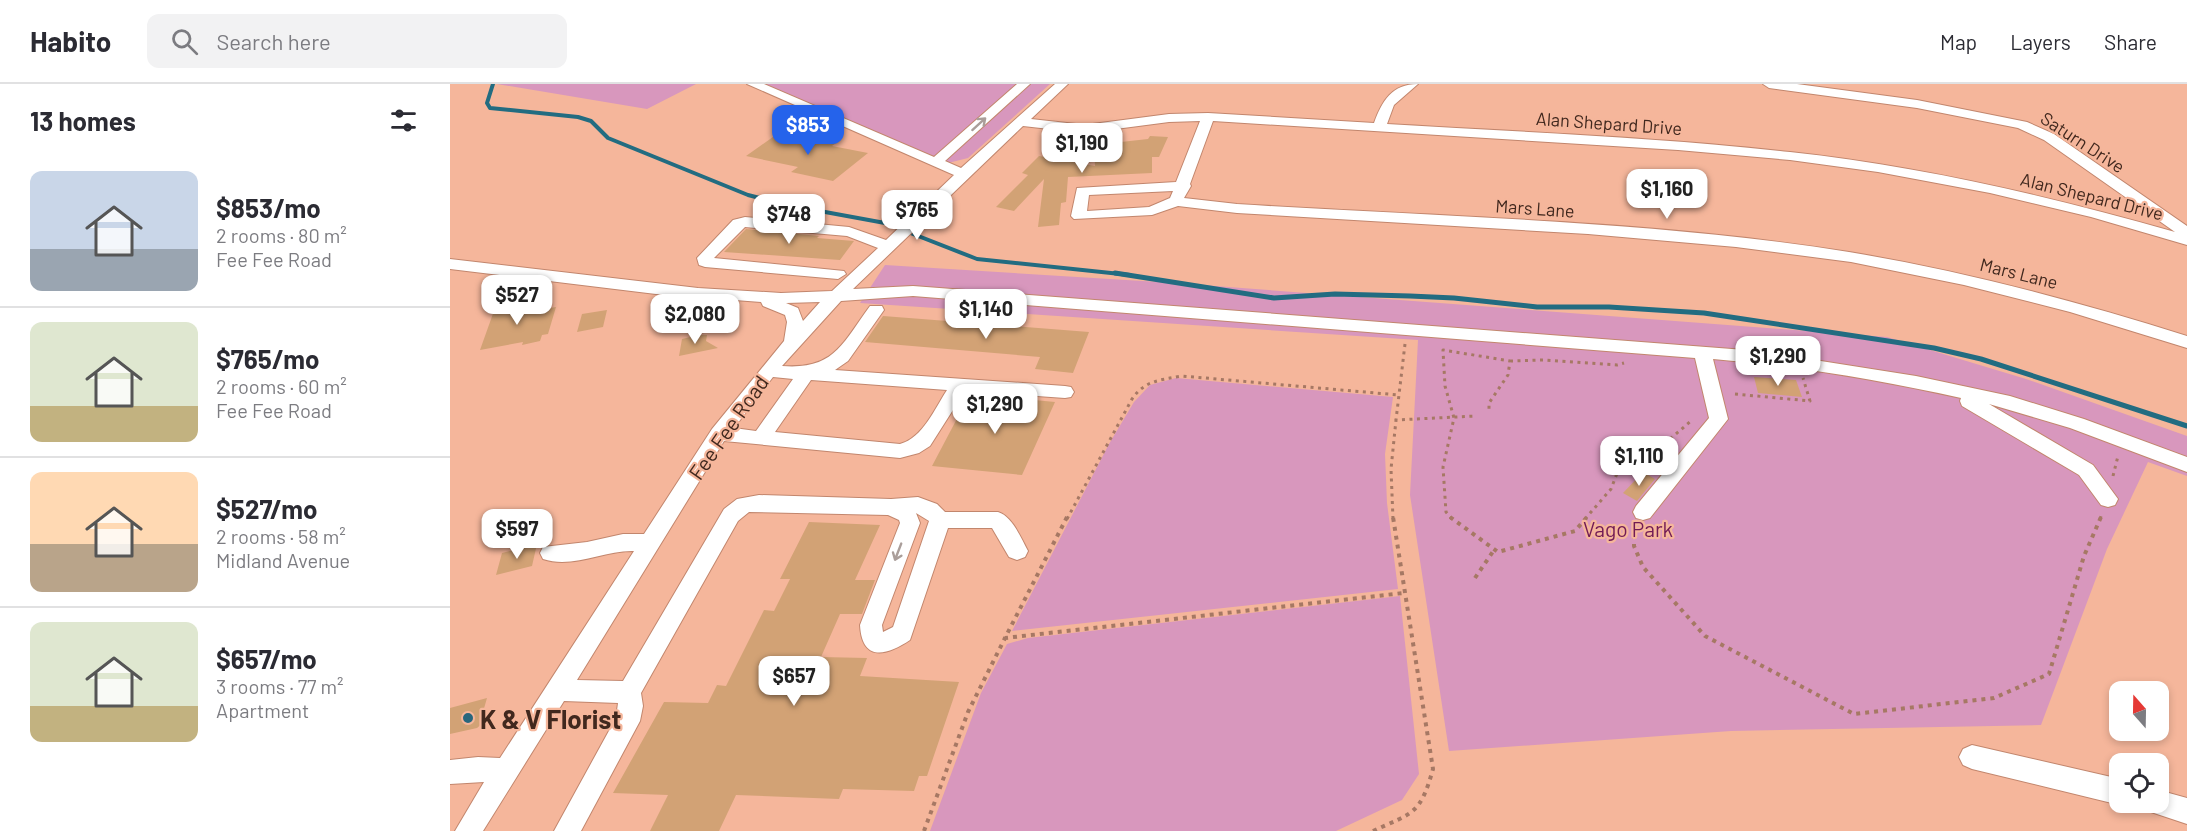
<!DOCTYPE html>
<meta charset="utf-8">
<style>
body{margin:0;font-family:Barlow,sans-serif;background:#f2f2f3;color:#2b2b33;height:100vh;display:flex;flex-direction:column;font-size:22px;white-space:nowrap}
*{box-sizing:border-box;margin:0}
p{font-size:20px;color:#7c7c81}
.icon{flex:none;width:33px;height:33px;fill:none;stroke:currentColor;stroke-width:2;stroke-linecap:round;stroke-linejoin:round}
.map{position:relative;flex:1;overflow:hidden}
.panel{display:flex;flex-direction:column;background:#fff;width:450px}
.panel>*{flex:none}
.needle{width:39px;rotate:340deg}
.buttons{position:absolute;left:1659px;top:597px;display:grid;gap:12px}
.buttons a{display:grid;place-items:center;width:60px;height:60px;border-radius:12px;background:#fff;box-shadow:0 3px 9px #0003;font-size:30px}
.price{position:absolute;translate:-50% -51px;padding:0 14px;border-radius:12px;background:#fff;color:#222;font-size:20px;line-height:39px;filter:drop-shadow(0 2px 3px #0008)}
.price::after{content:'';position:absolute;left:50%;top:36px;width:18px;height:14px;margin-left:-9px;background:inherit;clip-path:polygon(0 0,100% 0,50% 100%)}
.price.selected{background:#2563eb;color:#fff}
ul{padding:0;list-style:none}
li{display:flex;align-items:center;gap:18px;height:150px;padding:0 30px}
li+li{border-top:2px solid #e1e1e2}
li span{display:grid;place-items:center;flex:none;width:168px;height:120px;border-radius:12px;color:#555}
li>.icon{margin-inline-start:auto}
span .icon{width:72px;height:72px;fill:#fffc;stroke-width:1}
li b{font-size:26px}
h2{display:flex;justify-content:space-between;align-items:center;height:72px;padding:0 30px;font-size:26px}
header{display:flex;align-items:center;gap:36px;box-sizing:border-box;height:84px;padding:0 30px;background:#fff;border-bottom:2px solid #e1e1e2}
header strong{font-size:28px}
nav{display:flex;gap:33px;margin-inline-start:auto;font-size:21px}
.search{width:420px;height:54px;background:#f2f2f3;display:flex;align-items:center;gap:15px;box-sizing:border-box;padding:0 21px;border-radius:12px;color:#7c7c81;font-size:22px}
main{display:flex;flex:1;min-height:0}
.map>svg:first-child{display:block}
.green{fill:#d897bd}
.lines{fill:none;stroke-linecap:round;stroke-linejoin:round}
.stream-far1{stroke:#226c81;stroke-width:4}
.stream{stroke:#226c81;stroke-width:5}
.building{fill:#d2a275}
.minor-casing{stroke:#c2866d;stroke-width:2}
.path-far1{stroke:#a67864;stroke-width:3;stroke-dasharray:3 4.5;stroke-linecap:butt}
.path{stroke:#a67864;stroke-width:4;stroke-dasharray:4 5;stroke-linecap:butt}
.minor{fill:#fff;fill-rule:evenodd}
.oneway{stroke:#aa9e9a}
.poi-dot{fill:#28677d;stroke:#f5b69b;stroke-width:2}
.labels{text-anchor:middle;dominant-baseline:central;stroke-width:4.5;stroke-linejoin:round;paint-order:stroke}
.far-street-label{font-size:18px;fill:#41281e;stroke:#f5b69b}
.street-label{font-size:21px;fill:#41281e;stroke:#f5b69b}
.park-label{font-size:21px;fill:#711a55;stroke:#f5b69b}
.near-poi-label{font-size:26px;font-weight:bold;fill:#41281e;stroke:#f5b69b;text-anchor:start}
</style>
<header>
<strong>Habito</strong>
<div class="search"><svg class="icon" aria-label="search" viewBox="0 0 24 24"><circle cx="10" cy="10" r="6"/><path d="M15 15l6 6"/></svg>Search here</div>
<nav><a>Map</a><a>Layers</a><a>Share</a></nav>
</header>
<main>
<section class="panel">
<h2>13 homes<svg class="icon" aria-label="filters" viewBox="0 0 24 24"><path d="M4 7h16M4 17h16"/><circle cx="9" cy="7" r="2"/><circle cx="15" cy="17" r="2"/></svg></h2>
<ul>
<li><span style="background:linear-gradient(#c9d6e8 65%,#9aa5b1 0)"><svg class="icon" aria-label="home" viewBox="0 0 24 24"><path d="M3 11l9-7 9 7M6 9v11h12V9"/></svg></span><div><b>$853/mo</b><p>2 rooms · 80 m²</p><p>Fee Fee Road</p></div></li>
<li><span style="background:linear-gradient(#dfe7d0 70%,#c2b280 0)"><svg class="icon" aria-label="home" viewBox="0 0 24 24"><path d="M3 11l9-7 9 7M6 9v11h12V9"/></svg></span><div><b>$765/mo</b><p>2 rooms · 60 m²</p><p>Fee Fee Road</p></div></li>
<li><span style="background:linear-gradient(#ffd9b3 60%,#b9a48a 0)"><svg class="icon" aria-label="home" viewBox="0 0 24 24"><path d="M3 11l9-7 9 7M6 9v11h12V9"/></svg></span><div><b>$527/mo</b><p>2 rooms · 58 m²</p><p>Midland Avenue</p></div></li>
<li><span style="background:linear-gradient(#dfe7d0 70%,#c2b280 0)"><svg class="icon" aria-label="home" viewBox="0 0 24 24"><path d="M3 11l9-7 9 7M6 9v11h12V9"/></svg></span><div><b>$657/mo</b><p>3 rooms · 77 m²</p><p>Apartment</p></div></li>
</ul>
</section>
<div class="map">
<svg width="1737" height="747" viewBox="0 0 1737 747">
<rect width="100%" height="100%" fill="#f5b69b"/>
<path class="green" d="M47,0H246L197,25Z
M308,0H600L518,74L498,79Z
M435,181L725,199L1437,253L1576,295L1737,352V392L1698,378L1657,465L1591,641L1281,647L999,667L960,411L968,256L410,219Z
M726,294L943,313L935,370L937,419L948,505L562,547L659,360L684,318L700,301Z
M950,512L969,690L952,716L886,747H480L531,609L557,560L578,554Z"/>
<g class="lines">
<path class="stream-far1" d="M43,0L37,19L40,24L128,33L141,37L158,54L298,111L337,121L435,139L527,175L680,191"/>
<path class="stream" d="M665,189L824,214L885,210L960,212L1004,214L1087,223H1159L1254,229L1484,264L1531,275L1737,342"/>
</g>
<path class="building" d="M330,48L386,59L382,62L418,69L383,97L341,88L348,83L296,72Z
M700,52L718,53L709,73H702V89L618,93L616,118L611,119L609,141L588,143L594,95L564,127L546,123L578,91L572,89L589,72L645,82L644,61L698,55Z
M296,145L369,152L367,154L404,157L390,176L274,168Z
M67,216L66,219H70L67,230L106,223L98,250L92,251L90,257L72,261L73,258L30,266L45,224L50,219Z
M157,226L153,243L127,248L132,230Z
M433,232L639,248L623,289L585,285L590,273L415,258Z
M249,251H257L256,257L268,264L229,272L232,255Z
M1304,293L1346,296L1352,313L1308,309Z
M520,310L605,318L572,391L482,382Z
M1193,388L1205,395L1187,417L1173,409Z
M359,438L430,441L405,496H425L412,530H390L371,573L417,574L410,592L509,598L477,692H469L464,707L393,705L389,715L286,711L269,747H200L218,711L163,709L214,618L258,619L267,601L276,602L314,526L324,527L340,495H330Z
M87,460L82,482L46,491L52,469Z
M37,614L33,628L36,630L34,638L27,644L0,650V624Z"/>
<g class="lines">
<defs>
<path id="minor" d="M297,0H314L484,73L567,0H580L495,77L511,84L605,0H618L581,35L635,41L719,30L758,29L924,39C932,17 942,0 968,0L944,21L937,40C1071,48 1206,53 1340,68C1470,82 1599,112 1725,148L1594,56L1568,44L1467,24L1319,4L1313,0H1347L1467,16L1577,38L1604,50L1737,142V161L1641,133L1540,109L1428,88L1340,76L1228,66L763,37L740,100L741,102L734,114L787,120C991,133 1198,136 1399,168C1514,187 1626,217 1737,252V264L1620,228L1514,201L1401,178L1286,163L1138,150L787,129L728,122L702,131L624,135L621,132L627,104L726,98L750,37L719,38L635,49L573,42L403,205L463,202L1308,267L1466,292L1560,312L1634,335L1737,373V388L1620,344L1539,320L1643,381L1668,415L1665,421L1658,423L1651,421L1629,391L1512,322L1510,317L1511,314C1430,296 1347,282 1263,275L1278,335L1200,434L1193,436L1186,434L1183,428L1186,422L1259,334L1245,274L463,212L391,217L332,282C384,286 392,260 420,222H432L434,226L398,277L385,286L615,302L621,303L624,308L621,313L615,314L515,307L480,362L469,369L450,374L274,357L127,596L173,597L274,425L287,415L309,411L441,415L468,413L487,420L495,428H548C562,432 571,454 578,467L575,473L567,476L559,473L542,444H498L460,556C436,572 412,578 410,541L450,439L449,436L438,431L299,428L288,437L191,609L193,622L190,637L131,747H104L166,634L168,619L114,617L33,747H5L34,698L0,700V676L28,673L50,674L184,467C154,466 123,485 93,475L90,469L93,463L137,458L173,450H194L262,345L334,257L337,238L335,231L313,222L311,218L206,210L0,185V175L248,204L331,209L382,207L428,164L397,152L295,143L264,174L394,187L396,190L388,195L255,183L249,181L247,174L283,136L295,133L399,143L436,156L504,91ZM723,107L720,114L699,123L637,127L639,111ZM370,218L353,237L348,224L336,219ZM323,293L343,295L306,347L284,344ZM361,296L497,306C485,324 473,354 450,360L325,348ZM466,429L479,437L443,543L433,548L432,541L470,439Z
M1522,661L1670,695V718H1675L1670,721L1522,685L1513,681L1509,673L1513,665Z
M1708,706L1737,714V740L1698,727L1694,718H1708Z"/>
</defs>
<use href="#minor" class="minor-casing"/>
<path class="path-far1" d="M955,260L946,336L1025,332
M1060,277L1094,276L1167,281L1174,279
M1285,310L1360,317L1353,294
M1173,374L1178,370L1211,363L1242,336
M1663,392L1668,372
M617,435L682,315C695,296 711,296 732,292L949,311
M943,435L941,385L946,336
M1002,435L996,428L993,383L1004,334L995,302L993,266L1060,277L1058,291L1039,319V326
M1135,435L1161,405L1173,374L1189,387
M1650,435L1652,430"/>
<path class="path" d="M617,433L555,554L953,509
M1000,433L1048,468L1125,447L1137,433
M1184,442V462L1193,483L1255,552L1404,630L1544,614L1599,590L1634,472L1651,433
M1025,494L1044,466
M474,747L518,628L555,554
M923,747C964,728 970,731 983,685L943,433"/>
<use href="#minor" class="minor"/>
</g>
<defs><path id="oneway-shaft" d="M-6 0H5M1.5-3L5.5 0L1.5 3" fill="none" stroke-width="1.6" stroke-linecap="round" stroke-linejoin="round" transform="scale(1.5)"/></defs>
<g class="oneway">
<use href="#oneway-shaft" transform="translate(529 40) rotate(-42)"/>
<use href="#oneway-shaft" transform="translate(448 468) rotate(111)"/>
</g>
<circle class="poi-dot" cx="18" cy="634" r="6"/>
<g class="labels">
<g class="far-street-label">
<text transform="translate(1159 39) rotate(4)">Alan Shepard Drive</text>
<text transform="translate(1633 58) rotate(33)">Saturn Drive</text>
<text transform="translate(1642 112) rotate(14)">Alan Shepard Drive</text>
<text transform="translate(1085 124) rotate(4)">Mars Lane</text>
<text transform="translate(1569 189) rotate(14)">Mars Lane</text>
</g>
<g class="street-label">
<text transform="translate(278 343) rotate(-55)">Fee Fee Road</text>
</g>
<g class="park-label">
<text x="1178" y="444">Vago Park</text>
</g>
<g class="near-poi-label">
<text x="30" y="634">K &amp; V Florist</text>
</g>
</g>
</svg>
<div class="buttons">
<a><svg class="needle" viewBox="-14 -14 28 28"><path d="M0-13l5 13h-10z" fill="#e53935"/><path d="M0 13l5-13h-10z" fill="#7c7c81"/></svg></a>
<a><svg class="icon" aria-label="locate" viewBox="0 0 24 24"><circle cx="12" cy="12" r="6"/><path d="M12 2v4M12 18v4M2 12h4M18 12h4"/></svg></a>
</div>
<b class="price selected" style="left:358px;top:72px">$853</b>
<b class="price" style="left:632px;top:90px">$1,190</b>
<b class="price" style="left:1217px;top:136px">$1,160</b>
<b class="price" style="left:467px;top:157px">$765</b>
<b class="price" style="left:339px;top:161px">$748</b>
<b class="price" style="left:67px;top:242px">$527</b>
<b class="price" style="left:536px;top:256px">$1,140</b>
<b class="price" style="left:245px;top:261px">$2,080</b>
<b class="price" style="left:1328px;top:303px">$1,290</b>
<b class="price" style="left:545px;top:351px">$1,290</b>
<b class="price" style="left:1189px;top:403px">$1,110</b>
<b class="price" style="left:67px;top:476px">$597</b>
<b class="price" style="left:344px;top:623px">$657</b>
</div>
</main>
